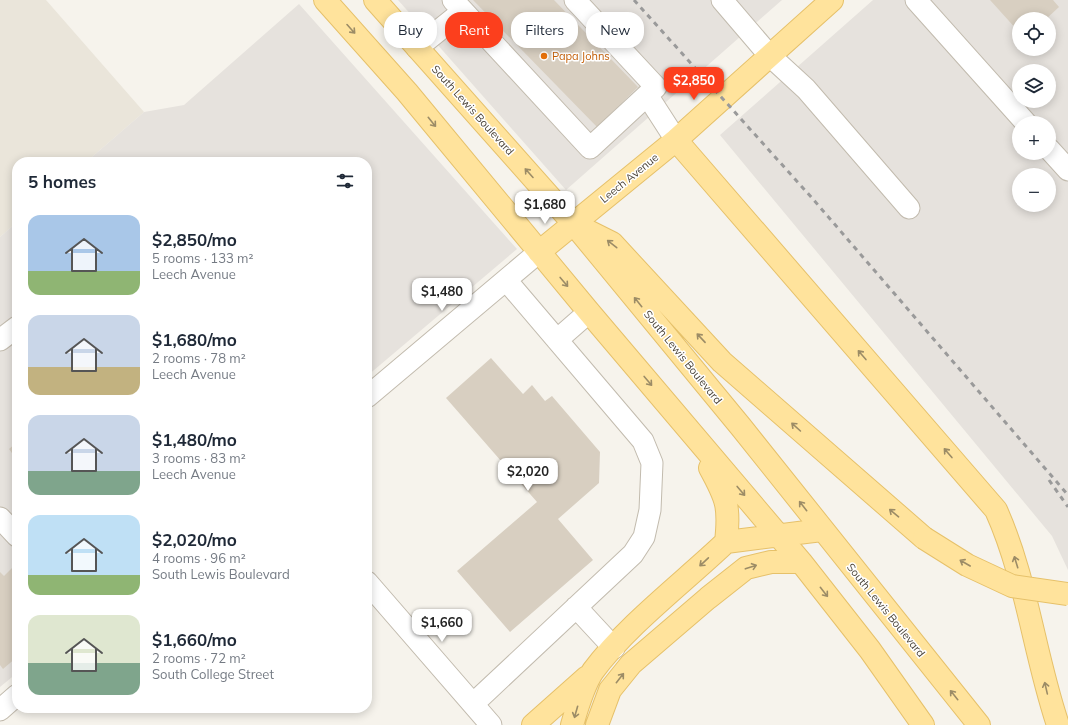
<!DOCTYPE html>
<meta charset="utf-8">
<style>
body{margin:0;font-family:Mulish,sans-serif;background:#f2f2f3;color:#1f2937;height:100vh;display:flex;flex-direction:column;font-size:15px;white-space:nowrap}
*{box-sizing:border-box;margin:0}
p{font-size:13px;color:#747a83}
.icon{flex:none;width:22px;height:22px;fill:none;stroke:currentColor;stroke-width:2;stroke-linecap:round;stroke-linejoin:round}
.map{position:relative;flex:1;overflow:hidden}
.details{position:absolute;left:12px;top:157px;width:360px;height:556px;display:flex;flex-direction:column;background:#fff;border-radius:16px;box-shadow:0 2px 10px #0003}
.details>*{flex:none}
.guide{position:absolute;left:384px;top:12px;width:380px;height:36px;display:flex;gap:8px}
.fabs{position:absolute;left:1012px;top:12px;display:grid;gap:8px}
.fabs a{display:grid;place-items:center;width:44px;height:44px;border-radius:50%;background:#fff;box-shadow:0 2px 10px #0003;font-size:20px}
.price{position:absolute;translate:-50% -34px;padding:0 9px;border-radius:8px;background:#fff;color:#222;font-size:13px;line-height:26px;filter:drop-shadow(0 1px 2px #0008)}
.price::after{content:'';position:absolute;left:50%;top:24px;width:12px;height:9px;margin-left:-6px;background:inherit;clip-path:polygon(0 0,100% 0,50% 100%)}
.price.current{background:#fc3f1d;color:#fff}
ul{padding:0;list-style:none}
li{display:flex;align-items:center;gap:12px;height:100px;padding:0 16px}
li span{display:grid;place-items:center;flex:none;width:112px;height:80px;border-radius:12px;color:#555}
li>.icon{margin-inline-start:auto}
span .icon{width:48px;height:48px;fill:#fffc;stroke-width:1}
li b{font-size:17px}
h2{display:flex;justify-content:space-between;align-items:center;height:48px;padding:0 16px;font-size:17px}
.pill{padding:0 14px;border-radius:16px;background:#fff;box-shadow:0 2px 10px #0003;font-size:14px;line-height:36px}
.pill.current{background:#fc3f1d;color:#fff}
.map>svg:first-child{display:block}
.residential{fill:#eae5da}
.industrial{fill:#e6e2dd;fill-rule:evenodd}
.building{fill:#d8cfc1}
.lines{fill:none;stroke-linecap:round;stroke-linejoin:round}
.minor-casing{stroke:#c2bbae;stroke-width:23}
.major-casing{stroke:#e6c16a;stroke-width:24}
.minor{stroke:#fff;stroke-width:21}
.major{stroke:#ffe39c;stroke-width:22}
.rail{stroke:#9a9a9a;stroke-width:3;stroke-dasharray:5 5;stroke-linecap:butt}
.major-bridge-casing{stroke:#e6c16a;stroke-width:24;stroke-linecap:butt}
.major-bridge{stroke:#ffe39c;stroke-width:22}
.oneway{stroke:#9c8c66}
.food-dot{fill:#e8710a;stroke:#fff;stroke-width:1.5}
.labels{text-anchor:middle;dominant-baseline:central;stroke-width:3;stroke-linejoin:round;paint-order:stroke}
.food-label{font-size:11px;fill:#c56008;stroke:#fff;text-anchor:start}
.street-label{font-size:11px;fill:#4b4439;stroke:#fff}
</style>
<div class="map">
<svg width="1068" height="725" viewBox="0 0 1068 725">
<rect width="100%" height="100%" fill="#f6f3ec"/>
<path class="residential" d="M0,0H46L144,112L86,162H17V222L0,237Z"/>
<path class="industrial" d="M398,0H782L566,190Z
M873,0H1068V570L1052,536L720,135ZM1019,19H1049V49H1019ZM1019,71H1049V101H1019ZM1019,123H1049V153H1019ZM1019,175H1049V205H1019Z
M299,4L517,249L367,376V162H86L144,112L184,105Z
M17,222V673L0,687V237Z"/>
<path class="building" d="M473,0H554L638,87L597,127Z
M990,0H1053L1059,7L1046,19H1019V32Z
M491,358L523,394L532,385L545,401L552,396L600,452L599,483L558,519L593,560L510,632L457,571L537,502L446,398Z
M17,442V460L9,449Z
M12,568L17,574V657L3,669L0,665V572L4,576Z"/>
<g class="lines">
<defs>
<path id="minor" d="M453,0L590,148L656,87L575,0
M722,0L769,55L806,89L909,208
M916,0L1026,123
M417,48L463,11
M647,95L676,140
M1049,149L1068,170
M0,340L17,327
M557,340L589,312
M367,397L539,252
M0,518L17,536
M367,582L491,725
M576,607L614,648
M473,704L633,554L644,537L650,510L652,463L643,441L506,280
M0,710L17,695"/>
<path id="major" d="M325,0L407,92L589,312L801,562L870,650L923,725
M375,0L573,223L741,427L979,725
M676,140L996,510C1027,579 1034,654 1058,725
M580,227L612,243L722,362L924,538
M539,252L676,140L832,0
M726,542L822,530
M533,725L587,677
M572,725C577,708 583,686 593,671C627,625 684,582 726,542C730,507 727,499 710,468
M597,725L610,690L631,664L708,598L746,568L771,562H801"/>
</defs>
<use href="#minor" class="minor-casing"/>
<use href="#major" class="major-casing"/>
<use href="#minor" class="minor"/>
<use href="#major" class="major"/>
<path class="rail" d="M634,0L812,198L1068,495
M1049,480L1068,507"/>
<defs>
<path id="major-bridge" d="M924,538L967,565L1012,586L1068,594"/>
</defs>
<use href="#major-bridge" class="major-bridge-casing"/>
<use href="#major-bridge" class="major-bridge"/>
</g>
<defs><path id="oneway-shaft" d="M-6 0H5M1.5-3L5.5 0L1.5 3" fill="none" stroke-width="1.6" stroke-linecap="round" stroke-linejoin="round"/></defs>
<g class="oneway">
<use href="#oneway-shaft" transform="translate(351 29) rotate(48)"/>
<use href="#oneway-shaft" transform="translate(432 122) rotate(51)"/>
<use href="#oneway-shaft" transform="translate(529 173) rotate(-132)"/>
<use href="#oneway-shaft" transform="translate(612 244) rotate(-142)"/>
<use href="#oneway-shaft" transform="translate(564 282) rotate(50)"/>
<use href="#oneway-shaft" transform="translate(638 302) rotate(-129)"/>
<use href="#oneway-shaft" transform="translate(701 338) rotate(-133)"/>
<use href="#oneway-shaft" transform="translate(862 355) rotate(-131)"/>
<use href="#oneway-shaft" transform="translate(648 381) rotate(50)"/>
<use href="#oneway-shaft" transform="translate(796 427) rotate(-138)"/>
<use href="#oneway-shaft" transform="translate(948 453) rotate(-131)"/>
<use href="#oneway-shaft" transform="translate(741 491) rotate(50)"/>
<use href="#oneway-shaft" transform="translate(803 506) rotate(-128)"/>
<use href="#oneway-shaft" transform="translate(894 513) rotate(-140)"/>
<use href="#oneway-shaft" transform="translate(704 562) rotate(137)"/>
<use href="#oneway-shaft" transform="translate(1016 562) rotate(-107)"/>
<use href="#oneway-shaft" transform="translate(965 563) rotate(-150)"/>
<use href="#oneway-shaft" transform="translate(751 567) rotate(-18)"/>
<use href="#oneway-shaft" transform="translate(824 592) rotate(52)"/>
<use href="#oneway-shaft" transform="translate(620 678) rotate(-52)"/>
<use href="#oneway-shaft" transform="translate(1046 688) rotate(-103)"/>
<use href="#oneway-shaft" transform="translate(954 695) rotate(-129)"/>
<use href="#oneway-shaft" transform="translate(576 712) rotate(106)"/>
</g>
<circle class="food-dot" cx="544" cy="56" r="4"/>
<g class="labels">
<g class="food-label">
<text x="552" y="56">Papa Johns</text>
</g>
<g class="street-label">
<text transform="translate(473 110) rotate(48)">South Lewis Boulevard</text>
<text transform="translate(629 178) rotate(-39)">Leech Avenue</text>
<text transform="translate(683 357) rotate(51)">South Lewis Boulevard</text>
<text transform="translate(886 610) rotate(51)">South Lewis Boulevard</text>
</g>
</g>
</svg>
<div class="fabs">
<a><svg class="icon" aria-label="locate" viewBox="0 0 24 24"><circle cx="12" cy="12" r="6"/><path d="M12 2v4M12 18v4M2 12h4M18 12h4"/></svg></a>
<a><svg class="icon" aria-label="layers" viewBox="0 0 24 24"><path d="M12 4l9 5-9 5-9-5zM3 14l9 5 9-5"/></svg></a>
<a>+</a>
<a>−</a>
</div>
<b class="price current" style="left:694px;top:101px">$2,850</b>
<b class="price" style="left:545px;top:225px">$1,680</b>
<b class="price" style="left:442px;top:312px">$1,480</b>
<b class="price" style="left:528px;top:492px">$2,020</b>
<b class="price" style="left:442px;top:643px">$1,660</b>
<div class="guide">
<a class="pill">Buy</a>
<a class="pill current">Rent</a>
<a class="pill">Filters</a>
<a class="pill">New</a>
</div>
<section class="details">
<h2>5 homes<svg class="icon" aria-label="filters" viewBox="0 0 24 24"><path d="M4 7h16M4 17h16"/><circle cx="9" cy="7" r="2"/><circle cx="15" cy="17" r="2"/></svg></h2>
<ul>
<li><span style="background:linear-gradient(#a9c7e8 70%,#8fb573 0)"><svg class="icon" aria-label="home" viewBox="0 0 24 24"><path d="M3 11l9-7 9 7M6 9v11h12V9"/></svg></span><div><b>$2,850/mo</b><p>5 rooms · 133 m²</p><p>Leech Avenue</p></div></li>
<li><span style="background:linear-gradient(#c9d6e8 65%,#c2b280 0)"><svg class="icon" aria-label="home" viewBox="0 0 24 24"><path d="M3 11l9-7 9 7M6 9v11h12V9"/></svg></span><div><b>$1,680/mo</b><p>2 rooms · 78 m²</p><p>Leech Avenue</p></div></li>
<li><span style="background:linear-gradient(#c9d6e8 70%,#7fa58c 0)"><svg class="icon" aria-label="home" viewBox="0 0 24 24"><path d="M3 11l9-7 9 7M6 9v11h12V9"/></svg></span><div><b>$1,480/mo</b><p>3 rooms · 83 m²</p><p>Leech Avenue</p></div></li>
<li><span style="background:linear-gradient(#bfe0f5 75%,#8fb573 0)"><svg class="icon" aria-label="home" viewBox="0 0 24 24"><path d="M3 11l9-7 9 7M6 9v11h12V9"/></svg></span><div><b>$2,020/mo</b><p>4 rooms · 96 m²</p><p>South Lewis Boulevard</p></div></li>
<li><span style="background:linear-gradient(#dfe7d0 60%,#7fa58c 0)"><svg class="icon" aria-label="home" viewBox="0 0 24 24"><path d="M3 11l9-7 9 7M6 9v11h12V9"/></svg></span><div><b>$1,660/mo</b><p>2 rooms · 72 m²</p><p>South College Street</p></div></li>
</ul>
</section>
</div>
